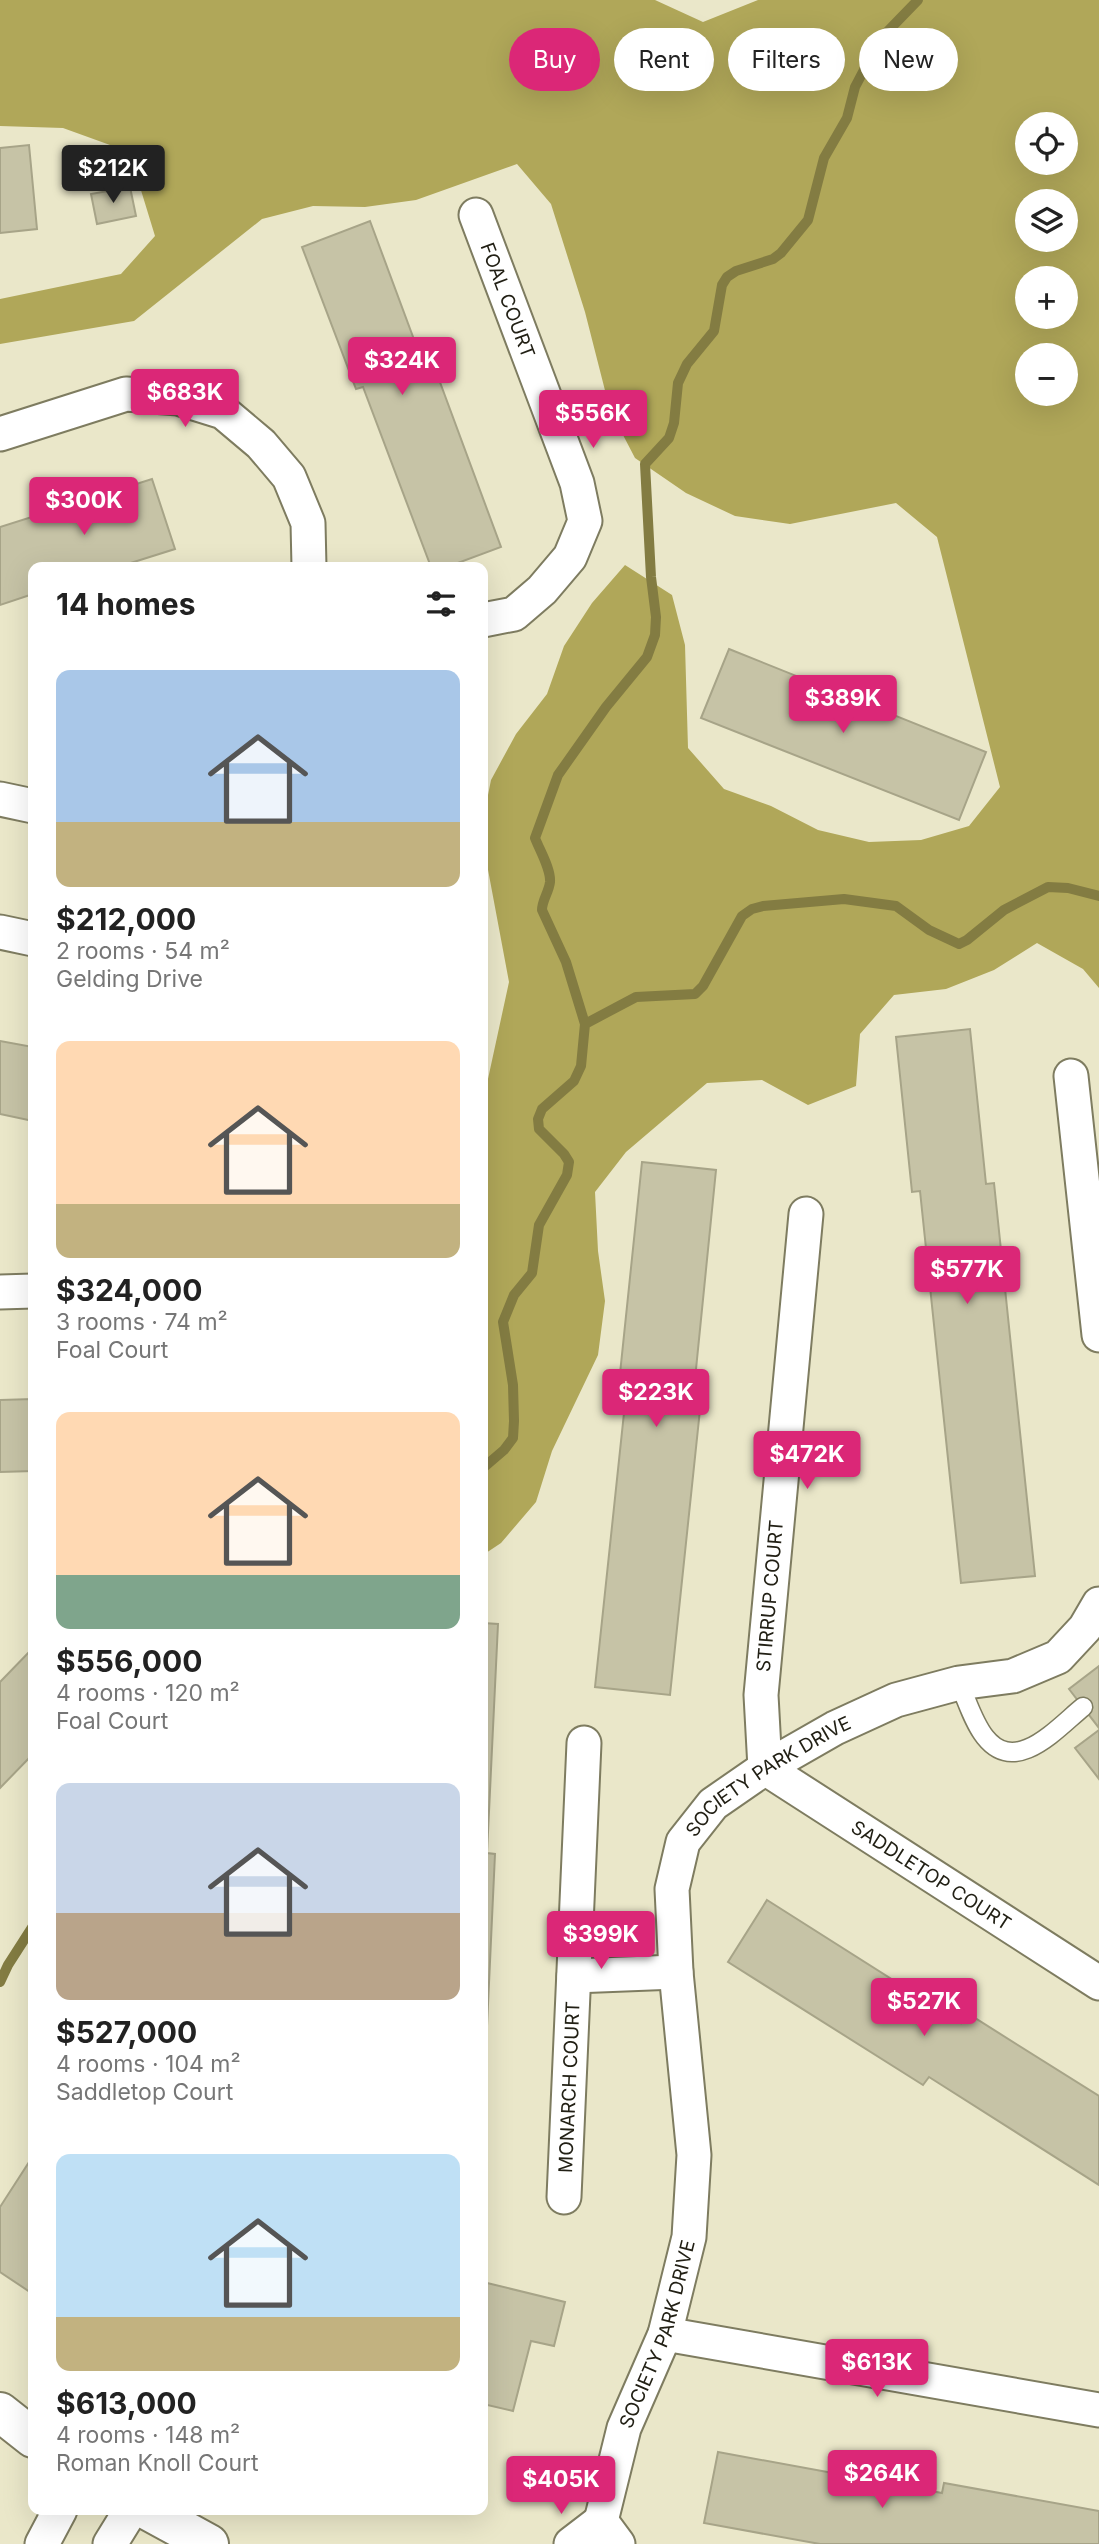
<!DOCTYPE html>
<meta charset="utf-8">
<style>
body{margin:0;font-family:Inter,sans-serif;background:#f6f6f6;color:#222;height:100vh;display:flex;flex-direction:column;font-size:26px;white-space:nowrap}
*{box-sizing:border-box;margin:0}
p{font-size:23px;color:#767676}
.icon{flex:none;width:38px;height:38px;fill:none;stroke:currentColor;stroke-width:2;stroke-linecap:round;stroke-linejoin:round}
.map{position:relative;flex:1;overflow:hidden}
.drawer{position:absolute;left:28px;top:562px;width:460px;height:1953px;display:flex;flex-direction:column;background:#fff;border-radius:14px;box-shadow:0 7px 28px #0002}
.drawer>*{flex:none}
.hud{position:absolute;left:509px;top:28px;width:485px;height:63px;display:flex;gap:14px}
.tools{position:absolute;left:1015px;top:112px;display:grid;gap:14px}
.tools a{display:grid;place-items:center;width:63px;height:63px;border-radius:50%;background:#fff;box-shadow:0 7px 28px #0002;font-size:35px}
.price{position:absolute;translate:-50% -60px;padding:0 16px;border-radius:7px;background:#db2777;color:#fff;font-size:23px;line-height:46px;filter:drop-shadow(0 2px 4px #0008)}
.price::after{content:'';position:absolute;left:50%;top:42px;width:21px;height:16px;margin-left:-10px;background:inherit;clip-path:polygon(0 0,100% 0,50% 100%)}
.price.on{background:#222;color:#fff}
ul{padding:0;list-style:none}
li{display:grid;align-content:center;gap:14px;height:371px;padding:0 28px}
li span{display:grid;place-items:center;height:217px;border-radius:14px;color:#555}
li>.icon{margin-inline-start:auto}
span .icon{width:126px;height:126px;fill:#fffc;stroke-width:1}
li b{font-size:30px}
h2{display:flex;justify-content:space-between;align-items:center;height:84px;padding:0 28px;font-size:30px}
.chip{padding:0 24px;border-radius:32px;background:#fff;box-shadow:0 7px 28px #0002;font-size:24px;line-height:63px}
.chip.on{background:#db2777;color:#fff}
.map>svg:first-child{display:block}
.forest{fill:#b0a759;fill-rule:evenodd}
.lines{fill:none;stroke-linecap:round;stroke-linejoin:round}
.stream{stroke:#837c42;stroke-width:10}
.building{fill:#c6c3a6;stroke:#a7a488;stroke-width:2}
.lane-casing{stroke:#7e7c60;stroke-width:21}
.street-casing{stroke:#7e7c60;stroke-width:37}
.secondary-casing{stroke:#7e7c60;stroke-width:42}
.lane{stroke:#fff;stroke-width:18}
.street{stroke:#fff;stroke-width:33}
.secondary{stroke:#fff;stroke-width:38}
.labels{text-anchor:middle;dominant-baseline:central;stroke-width:5;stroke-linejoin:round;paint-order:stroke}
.street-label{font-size:19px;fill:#222015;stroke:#fff}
</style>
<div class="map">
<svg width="1099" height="2544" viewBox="0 0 1099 2544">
<rect width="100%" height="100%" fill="#eae7c9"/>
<path class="forest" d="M0,0H655L703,22L758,0H1099V988L1083,969L1037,943L994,970L946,989L894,995L860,1034L856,1086L808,1105L762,1080L707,1083L626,1152L595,1192L598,1251L605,1301L598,1355L552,1451L536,1502L501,1543L483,1555V1102L509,982L483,843V820L491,780L516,734L547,694L564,646L592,603L625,565L672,595L685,645L688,748L724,789L771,806L818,830L869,842L921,840L969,826L1000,787L937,537L896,503L790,524L735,516L686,493L635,458L610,410L585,312L551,204L517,164L416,200L365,207L313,206L262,219L134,321L0,344V299L121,274L155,236L140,187L110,145L63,128L0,126ZM1027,124H1066V163H1027ZM1027,201H1066V240H1027ZM1027,278H1066V317H1027ZM1027,355H1066V394H1027Z"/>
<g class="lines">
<path class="stream" d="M585,1024L636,997L695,994L703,986L742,916L752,909L763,906L844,899L896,906L929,930L959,944L967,940L1004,910L1048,887L1068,888L1099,896
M483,1468L504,1450L513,1438L514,1421L513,1385L503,1322L514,1295L532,1273L539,1225L567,1175L569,1162L564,1154L539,1129L538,1119L542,1109L574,1081L581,1066L585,1024L566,962L542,910C542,900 549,892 550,882C551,869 540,851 535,838L558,775L606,707L647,657L655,635L656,617L651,577L645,464L669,438L674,423L678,383L687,364L714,331L722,285L727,277L736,271L773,259L781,253L808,220L824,158L847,118L855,87L874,51L887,32L918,0
M0,1982L8,1965L33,1926"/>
</g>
<path class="building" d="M29,145L37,229L0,233V148Z
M130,187L136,216L97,224L91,194Z
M370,221L422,361L431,358L501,547L447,567H431L363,387L356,389L302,247Z
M152,479L175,549L118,567H33V594L0,605V527Z
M729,649L986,752L959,820L701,718Z
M970,1029L986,1184L994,1183L1035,1576L961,1583L920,1191L912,1192L896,1037Z
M0,1041L33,1047V1121L0,1114Z
M642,1162L716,1170L693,1399L701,1400L670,1695L595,1687L626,1394L618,1393Z
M33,1399V1471L0,1472V1400Z
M483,1623L498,1624L487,1853L495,1854L483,2112Z
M33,1648V1754L0,1788V1682Z
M1099,1666V1728L1069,1689Z
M1099,1730V1779L1075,1748Z
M767,1900L961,2023L967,2013L1099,2096V2185L929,2077L923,2085L728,1962Z
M33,2156V2287L30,2292L0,2272V2207Z
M483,2282L565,2302L554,2346L531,2341L513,2411L483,2404Z
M718,2452L942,2493L944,2483L1099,2511V2544H820L704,2523Z"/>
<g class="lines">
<defs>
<path id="lane" d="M959,1683C967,1700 973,1722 985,1737C1016,1776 1056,1729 1083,1707"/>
<g id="street">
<path id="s1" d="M476,215L577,483L585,521L570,557L542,590L514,614L483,620"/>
<path d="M0,434L126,394L178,398L223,412L261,444L289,477L308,523L309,567"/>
<path d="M0,799L33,806"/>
<path d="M0,932L33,939"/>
<path d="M1071,1076L1099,1335"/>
<path id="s2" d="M806,1214L761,1695L765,1768L1099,1983"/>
<path d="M0,1292L33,1291"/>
<path d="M574,1976L676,1972"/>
<path id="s3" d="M564,2197L584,1743"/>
<path d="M665,2334L1099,2410"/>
<path id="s4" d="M601,2521L624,2428L665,2334L689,2237L694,2155L676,1972L672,1889L683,1842L713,1804L765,1768L835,1728L896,1700L959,1683L1013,1676L1058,1657L1085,1628L1099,1604"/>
<path d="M601,2521L618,2544"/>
<path d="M42,2544L60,2510"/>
<path d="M110,2544L131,2510"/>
<path d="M571,2544L601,2521"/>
</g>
<path id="secondary" d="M0,2412L33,2438
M147,2510L209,2544"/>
</defs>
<use href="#lane" class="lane-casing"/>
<use href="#street" class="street-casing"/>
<use href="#secondary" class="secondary-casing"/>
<use href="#lane" class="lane"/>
<use href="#street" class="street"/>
<use href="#secondary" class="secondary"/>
</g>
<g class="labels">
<g class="street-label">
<text stroke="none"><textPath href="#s1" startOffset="91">FOAL COURT</textPath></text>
<text transform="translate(770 1596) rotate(-85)">STIRRUP COURT</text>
<text stroke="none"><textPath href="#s4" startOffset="805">SOCIETY PARK DRIVE</textPath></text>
<text stroke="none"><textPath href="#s2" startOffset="754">SADDLETOP COURT</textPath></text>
<text stroke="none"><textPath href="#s3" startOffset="110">MONARCH COURT</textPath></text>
<text stroke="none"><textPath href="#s4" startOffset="196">SOCIETY PARK DRIVE</textPath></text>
</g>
</g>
</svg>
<div class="tools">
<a><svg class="icon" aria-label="locate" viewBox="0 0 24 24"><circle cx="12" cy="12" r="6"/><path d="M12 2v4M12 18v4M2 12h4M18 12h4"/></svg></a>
<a><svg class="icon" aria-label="layers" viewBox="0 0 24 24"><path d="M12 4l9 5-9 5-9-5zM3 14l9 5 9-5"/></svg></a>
<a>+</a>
<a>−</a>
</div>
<b class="price on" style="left:113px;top:205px">$212K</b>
<b class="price" style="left:402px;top:397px">$324K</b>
<b class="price" style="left:185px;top:429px">$683K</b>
<b class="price" style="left:593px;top:450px">$556K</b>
<b class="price" style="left:84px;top:537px">$300K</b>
<b class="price" style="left:843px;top:735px">$389K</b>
<b class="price" style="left:967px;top:1306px">$577K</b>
<b class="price" style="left:656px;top:1429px">$223K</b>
<b class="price" style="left:807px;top:1491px">$472K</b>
<b class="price" style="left:601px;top:1971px">$399K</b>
<b class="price" style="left:924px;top:2038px">$527K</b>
<b class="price" style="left:877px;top:2399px">$613K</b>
<b class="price" style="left:882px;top:2510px">$264K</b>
<b class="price" style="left:561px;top:2516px">$405K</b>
<div class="hud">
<a class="chip on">Buy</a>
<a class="chip">Rent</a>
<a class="chip">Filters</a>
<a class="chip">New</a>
</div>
<section class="drawer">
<h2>14 homes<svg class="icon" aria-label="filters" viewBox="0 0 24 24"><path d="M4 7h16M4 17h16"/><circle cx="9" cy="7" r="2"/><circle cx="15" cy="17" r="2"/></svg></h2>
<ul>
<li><span style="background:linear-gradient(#a9c7e8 70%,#c2b280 0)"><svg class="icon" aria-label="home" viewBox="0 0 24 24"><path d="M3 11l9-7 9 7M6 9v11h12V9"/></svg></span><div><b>$212,000</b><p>2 rooms · 54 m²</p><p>Gelding Drive</p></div></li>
<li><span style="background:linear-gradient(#ffd9b3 75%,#c2b280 0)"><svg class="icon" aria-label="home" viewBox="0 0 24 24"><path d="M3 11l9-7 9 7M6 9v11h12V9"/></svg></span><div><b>$324,000</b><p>3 rooms · 74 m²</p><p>Foal Court</p></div></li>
<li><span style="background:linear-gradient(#ffd9b3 75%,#7fa58c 0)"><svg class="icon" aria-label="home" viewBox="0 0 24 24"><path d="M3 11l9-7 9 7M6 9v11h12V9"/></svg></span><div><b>$556,000</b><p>4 rooms · 120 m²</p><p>Foal Court</p></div></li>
<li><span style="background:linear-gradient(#c9d6e8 60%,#b9a48a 0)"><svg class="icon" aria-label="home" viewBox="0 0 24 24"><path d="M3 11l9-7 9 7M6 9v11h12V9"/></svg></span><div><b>$527,000</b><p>4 rooms · 104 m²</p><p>Saddletop Court</p></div></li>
<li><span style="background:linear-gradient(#bfe0f5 75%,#c2b280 0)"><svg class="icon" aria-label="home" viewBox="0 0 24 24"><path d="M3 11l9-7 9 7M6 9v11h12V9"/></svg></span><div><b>$613,000</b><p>4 rooms · 148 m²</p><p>Roman Knoll Court</p></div></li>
</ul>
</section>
</div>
